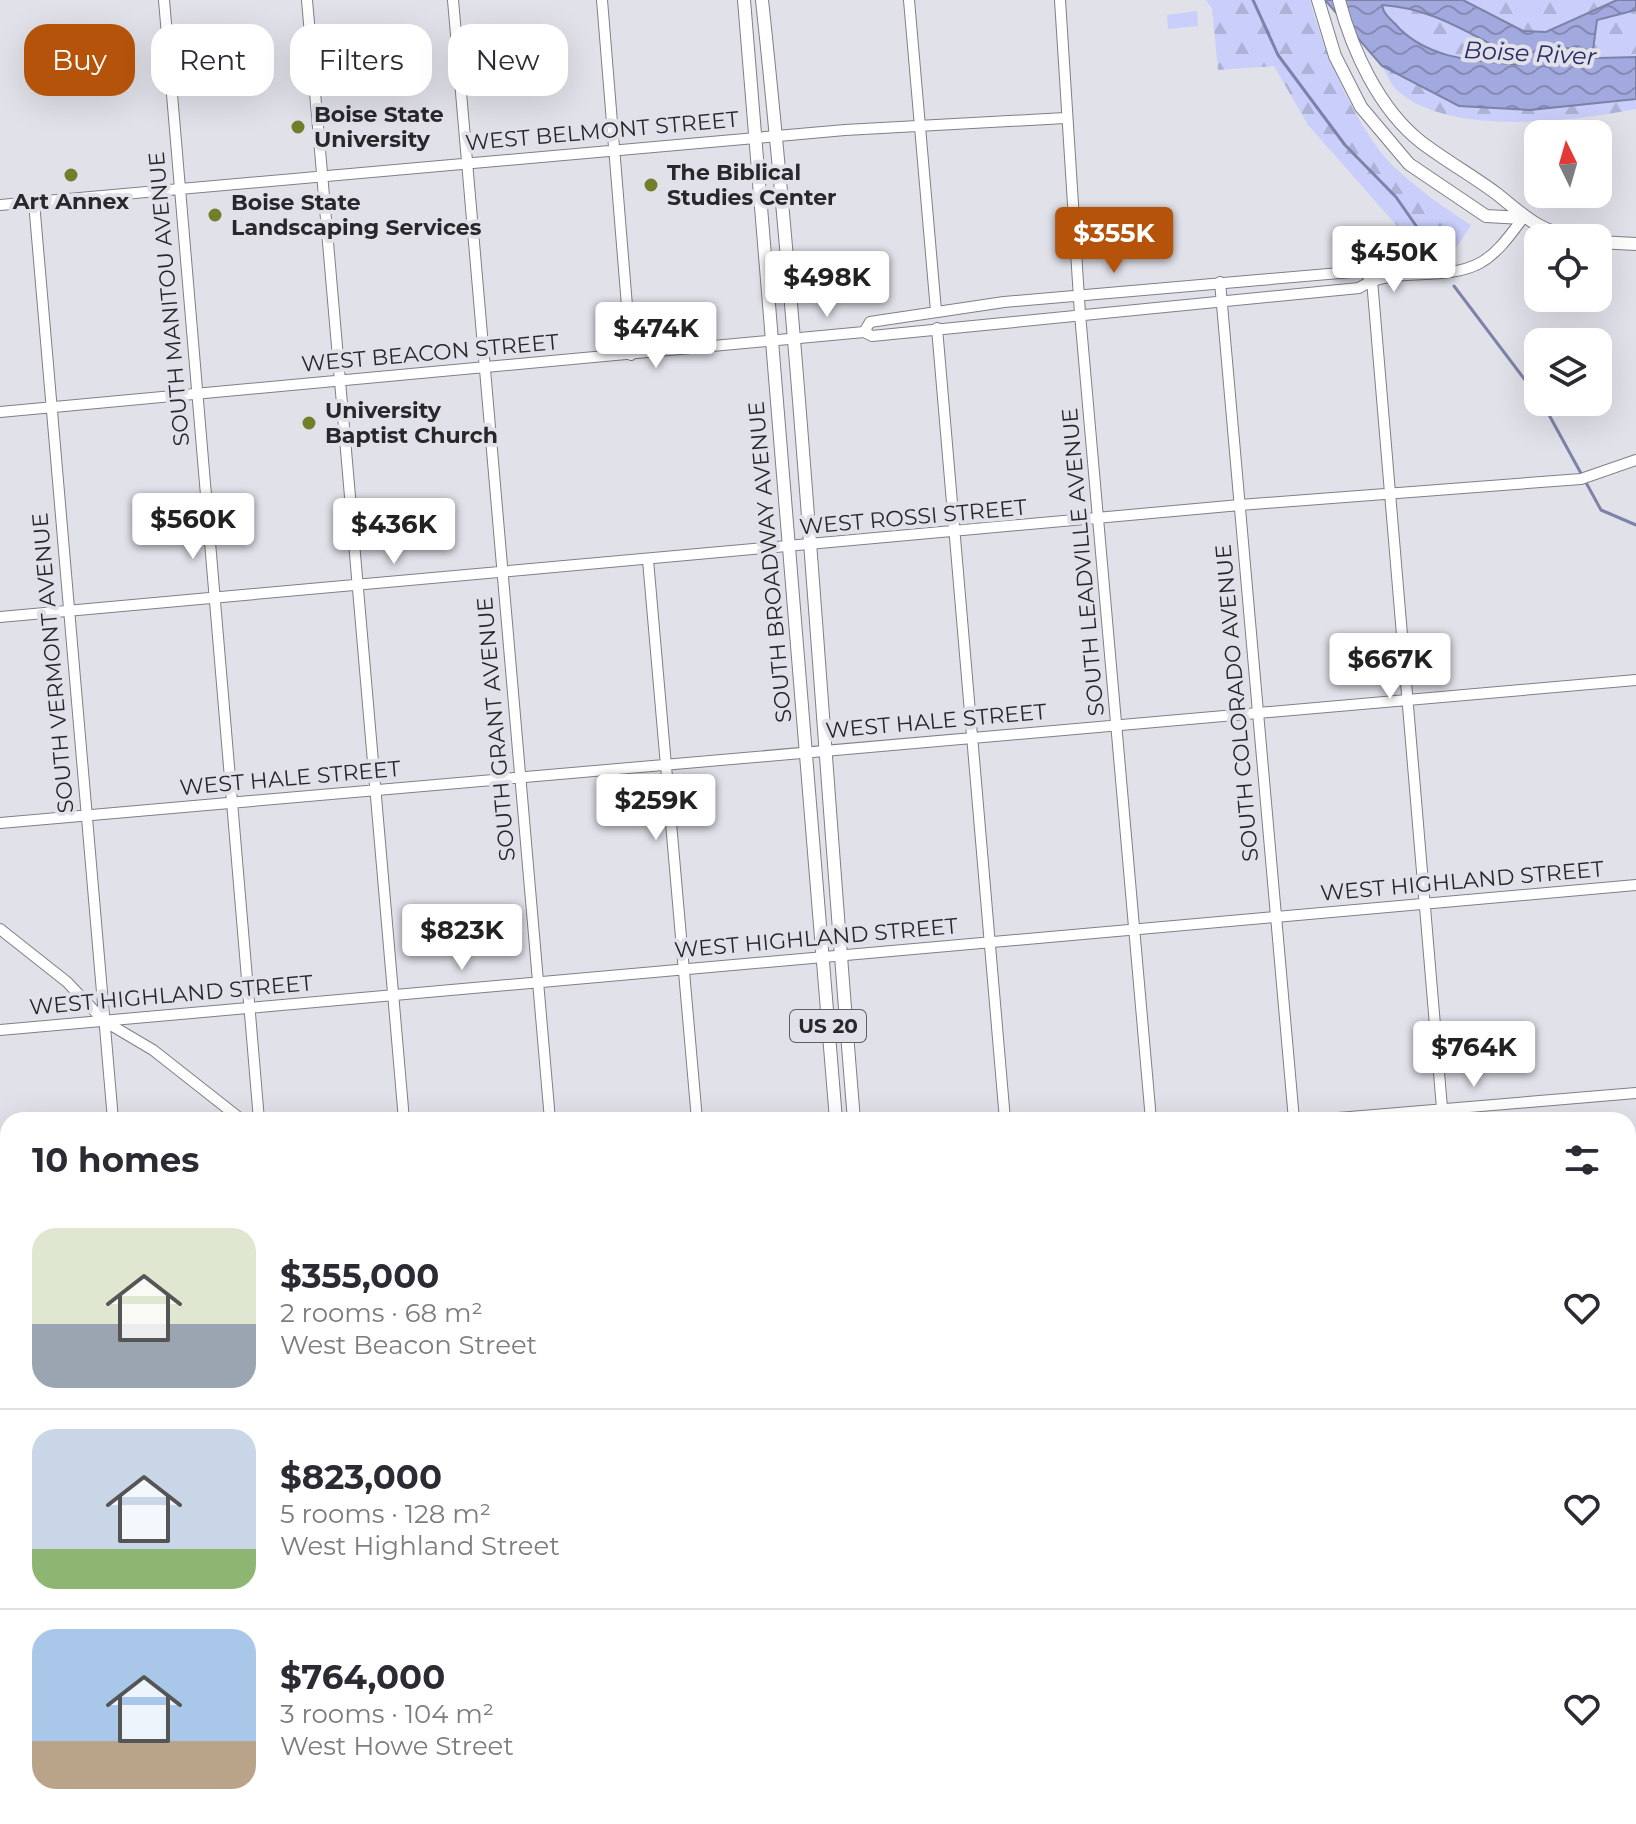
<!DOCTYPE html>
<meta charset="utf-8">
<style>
body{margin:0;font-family:Montserrat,sans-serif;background:#f7f7f7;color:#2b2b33;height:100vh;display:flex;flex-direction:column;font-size:30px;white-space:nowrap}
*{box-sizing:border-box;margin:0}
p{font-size:26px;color:#7c7c81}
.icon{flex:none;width:44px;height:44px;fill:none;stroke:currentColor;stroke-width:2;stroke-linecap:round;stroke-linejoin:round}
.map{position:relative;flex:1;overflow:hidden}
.side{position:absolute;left:0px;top:1112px;width:1636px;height:712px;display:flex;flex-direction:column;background:#fff;border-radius:24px 24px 0 0;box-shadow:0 8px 32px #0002}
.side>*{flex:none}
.banner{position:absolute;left:24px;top:24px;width:800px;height:72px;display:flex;gap:16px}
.needle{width:52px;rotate:355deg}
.controls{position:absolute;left:1524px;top:120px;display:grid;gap:16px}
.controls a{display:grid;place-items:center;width:88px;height:88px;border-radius:16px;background:#fff;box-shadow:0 8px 32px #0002;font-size:40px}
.price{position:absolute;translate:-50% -68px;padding:0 18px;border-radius:8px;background:#fff;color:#222;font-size:26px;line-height:52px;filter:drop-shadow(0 2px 4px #0008)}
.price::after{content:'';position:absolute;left:50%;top:48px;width:24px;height:18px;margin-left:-12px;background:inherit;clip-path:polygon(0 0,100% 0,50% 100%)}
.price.selected{background:#b45309;color:#fff}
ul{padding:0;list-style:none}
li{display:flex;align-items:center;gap:24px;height:200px;padding:0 32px}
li+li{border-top:2px solid #e1e1e2}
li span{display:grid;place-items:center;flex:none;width:224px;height:160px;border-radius:24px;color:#555}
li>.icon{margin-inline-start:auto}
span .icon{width:96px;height:96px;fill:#fffc;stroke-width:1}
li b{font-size:34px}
h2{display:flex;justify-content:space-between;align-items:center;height:96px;padding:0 32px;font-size:34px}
.chip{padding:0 28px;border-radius:24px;background:#fff;box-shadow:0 8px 32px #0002;font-size:28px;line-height:72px}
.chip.selected{background:#b45309;color:#fff}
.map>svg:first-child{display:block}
.green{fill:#c9cffa}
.forest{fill:url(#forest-firs)}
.water{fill:url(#water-waves);stroke:#7d82a8;stroke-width:2;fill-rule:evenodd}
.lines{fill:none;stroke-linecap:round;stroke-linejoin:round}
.stream{stroke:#7d82a8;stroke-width:3}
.minor-casing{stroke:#7f8087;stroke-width:12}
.major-casing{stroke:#7f8087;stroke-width:14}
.minor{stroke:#fff;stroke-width:10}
.major{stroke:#fff;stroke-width:12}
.poi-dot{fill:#737e2a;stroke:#e0e1e9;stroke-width:3}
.labels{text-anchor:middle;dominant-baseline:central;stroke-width:8;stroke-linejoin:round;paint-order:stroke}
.shield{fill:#e0e1e9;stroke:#5f6064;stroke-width:2}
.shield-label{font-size:20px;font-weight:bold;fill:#28282b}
.poi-label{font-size:22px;font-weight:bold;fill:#28282b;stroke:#e0e1e9;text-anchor:start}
.street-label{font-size:22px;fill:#28282b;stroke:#e0e1e9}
.water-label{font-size:24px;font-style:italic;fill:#2b2c6a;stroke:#e0e1e9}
</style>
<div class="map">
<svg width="1636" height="1824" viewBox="0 0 1636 1824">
<defs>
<pattern id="forest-firs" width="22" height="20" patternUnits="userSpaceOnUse" patternTransform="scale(2)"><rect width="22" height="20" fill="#c9cffa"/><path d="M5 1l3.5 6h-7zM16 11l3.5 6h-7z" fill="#adb2d6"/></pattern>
<pattern id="water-waves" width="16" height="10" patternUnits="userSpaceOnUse" patternTransform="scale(2)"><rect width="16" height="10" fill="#a2a9de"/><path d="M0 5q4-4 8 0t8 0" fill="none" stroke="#848ab4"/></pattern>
</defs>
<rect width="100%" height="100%" fill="#e0e1e9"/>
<path class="green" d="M1197,11L1198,26L1168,29L1167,15Z"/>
<path class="forest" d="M1206,0H1310C1322,49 1357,129 1392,165C1416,188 1443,207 1471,225L1457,247L1421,253L1308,125L1274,66L1218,70L1212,9Z
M1463,0H1617L1546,32L1523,31Z
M1381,4C1419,7 1449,20 1482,36C1500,45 1505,53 1526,60L1521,65C1476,61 1427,60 1395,24C1388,16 1384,15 1381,4Z
M1636,10V57L1560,59L1555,53L1597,19Z
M1382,66L1459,106L1530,110L1636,99V109C1573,121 1452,137 1399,92C1391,86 1387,74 1382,66Z"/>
<path class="water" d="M1325,0H1463L1523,31L1546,32L1617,0H1636V10L1597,20L1593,50L1565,48L1555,53L1560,59L1636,57V99L1530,110L1459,106L1382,66ZM1382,5C1441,9 1474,39 1526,61L1521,65C1476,61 1427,60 1395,24C1388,16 1384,15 1382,5Z"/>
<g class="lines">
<path class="stream" d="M1253,0L1278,55L1345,145L1396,197L1433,250
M1454,286L1538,397
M1542,402L1601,510L1636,525"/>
<defs>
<path id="minor" d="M164,0L259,1120
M307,0L404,1120
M453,0L550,1120
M602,0L631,355
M909,0L936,311
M1060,0L1080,314L1151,1120
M34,202L113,1120
M0,205L845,130L1065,118
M1372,280L1443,1120
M1220,282L1294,1120
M937,328L1005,1120
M864,332L870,322L1004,302L1363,271L1372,280
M0,412L864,332L872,336L1359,288C1393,265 1443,283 1480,263C1498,253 1511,234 1523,218
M648,560L697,1120
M0,617L1240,505L1581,479L1636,460
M0,823L1636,680
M0,929L67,982L104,1021L153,1050L242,1120
M0,1030L1636,885
M1314,1120L1636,1093
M0,1237L8,1236
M1628,1301L1636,1300
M0,1444L8,1443
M0,1503L8,1595
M1628,1513L1636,1512
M1628,1646H1636
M0,1650L8,1649
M0,1789L8,1788
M319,1816L320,1824
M462,1816L463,1824
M606,1816V1824
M718,1816L719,1824
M1202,1816V1824
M1332,1816L1333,1824
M1387,1816V1824
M1495,1816L1520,1824"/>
<path id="major" d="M744,0L836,1120
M762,0C802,372 823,747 854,1120
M1318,0L1335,56L1361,107L1409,164L1486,216L1523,218
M1339,0C1352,50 1379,109 1421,142C1446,161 1473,176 1497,194C1526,217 1538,231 1576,238
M1598,242L1636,244
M899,1816L900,1824
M913,1816L914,1824"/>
</defs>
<use href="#minor" class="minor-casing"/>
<use href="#major" class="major-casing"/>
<use href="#minor" class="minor"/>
<use href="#major" class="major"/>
</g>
<g class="poi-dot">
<circle cx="298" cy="127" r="8"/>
<circle cx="71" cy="175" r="8"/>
<circle cx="651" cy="185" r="8"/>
<circle cx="215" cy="215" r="8"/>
<circle cx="309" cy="423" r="8"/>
</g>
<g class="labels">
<rect class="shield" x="790" y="1010" width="76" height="32" rx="6"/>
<g class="shield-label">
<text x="828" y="1026">US 20</text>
</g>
<g class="poi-label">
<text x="314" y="114">Boise State<tspan x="314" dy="25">University</tspan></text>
<text x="667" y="172">The Biblical<tspan x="667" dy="25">Studies Center</tspan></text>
<text x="71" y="201" text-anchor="middle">Art Annex</text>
<text x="231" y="202">Boise State<tspan x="231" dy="25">Landscaping Services</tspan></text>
<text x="325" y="410">University<tspan x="325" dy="25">Baptist Church</tspan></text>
</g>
<g class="street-label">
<text transform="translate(602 131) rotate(-5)">WEST BELMONT STREET</text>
<text transform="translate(169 299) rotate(-95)">SOUTH MANITOU AVENUE</text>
<text transform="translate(430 353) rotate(-5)">WEST BEACON STREET</text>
<text transform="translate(913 517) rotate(-5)">WEST ROSSI STREET</text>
<text transform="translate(770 562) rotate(-95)">SOUTH BROADWAY AVENUE</text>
<text transform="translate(1083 562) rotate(-95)">SOUTH LEADVILLE AVENUE</text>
<text transform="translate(53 663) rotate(-95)">SOUTH VERMONT AVENUE</text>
<text transform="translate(1237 703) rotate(-95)">SOUTH COLORADO AVENUE</text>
<text transform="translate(936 721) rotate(-5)">WEST HALE STREET</text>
<text transform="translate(496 729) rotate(-95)">SOUTH GRANT AVENUE</text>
<text transform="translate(290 778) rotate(-5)">WEST HALE STREET</text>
<text transform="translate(1462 881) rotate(-5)">WEST HIGHLAND STREET</text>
<text transform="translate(816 938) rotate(-5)">WEST HIGHLAND STREET</text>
<text transform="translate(171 995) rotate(-5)">WEST HIGHLAND STREET</text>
</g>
<g class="water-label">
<text transform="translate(1530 53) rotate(3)">Boise River</text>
</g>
</g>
</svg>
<div class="controls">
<a><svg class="needle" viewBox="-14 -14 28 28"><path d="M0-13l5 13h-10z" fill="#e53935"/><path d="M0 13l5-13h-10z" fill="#7c7c81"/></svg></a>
<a><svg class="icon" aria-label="locate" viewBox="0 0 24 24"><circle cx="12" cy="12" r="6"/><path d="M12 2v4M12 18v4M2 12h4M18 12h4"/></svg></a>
<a><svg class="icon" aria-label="layers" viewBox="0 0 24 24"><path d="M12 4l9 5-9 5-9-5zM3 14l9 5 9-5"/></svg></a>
</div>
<b class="price selected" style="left:1114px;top:275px">$355K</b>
<b class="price" style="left:1394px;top:294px">$450K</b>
<b class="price" style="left:827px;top:319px">$498K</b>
<b class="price" style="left:656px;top:370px">$474K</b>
<b class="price" style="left:193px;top:561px">$560K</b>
<b class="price" style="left:394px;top:566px">$436K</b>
<b class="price" style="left:1390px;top:701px">$667K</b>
<b class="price" style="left:656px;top:842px">$259K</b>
<b class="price" style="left:462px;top:972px">$823K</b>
<b class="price" style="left:1474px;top:1089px">$764K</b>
<div class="banner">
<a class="chip selected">Buy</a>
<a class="chip">Rent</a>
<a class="chip">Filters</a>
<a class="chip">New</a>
</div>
<section class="side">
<h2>10 homes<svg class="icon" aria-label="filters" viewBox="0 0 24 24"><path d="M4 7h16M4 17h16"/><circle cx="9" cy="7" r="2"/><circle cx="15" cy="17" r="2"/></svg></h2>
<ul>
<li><span style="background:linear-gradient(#dfe7d0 60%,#9aa5b1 0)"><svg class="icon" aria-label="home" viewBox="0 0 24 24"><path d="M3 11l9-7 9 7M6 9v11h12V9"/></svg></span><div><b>$355,000</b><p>2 rooms · 68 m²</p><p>West Beacon Street</p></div><svg class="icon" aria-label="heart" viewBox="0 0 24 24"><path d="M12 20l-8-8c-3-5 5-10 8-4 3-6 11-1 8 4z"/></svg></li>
<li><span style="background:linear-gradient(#c9d6e8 75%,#8fb573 0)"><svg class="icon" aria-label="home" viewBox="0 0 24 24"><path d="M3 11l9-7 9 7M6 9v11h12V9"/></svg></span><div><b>$823,000</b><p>5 rooms · 128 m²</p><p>West Highland Street</p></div><svg class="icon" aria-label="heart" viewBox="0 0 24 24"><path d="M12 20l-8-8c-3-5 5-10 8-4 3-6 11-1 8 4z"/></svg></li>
<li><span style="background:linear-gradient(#a9c7e8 70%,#b9a48a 0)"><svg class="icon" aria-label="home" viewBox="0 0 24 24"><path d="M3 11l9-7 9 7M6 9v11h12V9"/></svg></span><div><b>$764,000</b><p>3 rooms · 104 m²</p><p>West Howe Street</p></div><svg class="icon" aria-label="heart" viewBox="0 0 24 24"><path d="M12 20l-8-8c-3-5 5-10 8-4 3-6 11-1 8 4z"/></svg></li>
</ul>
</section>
</div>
